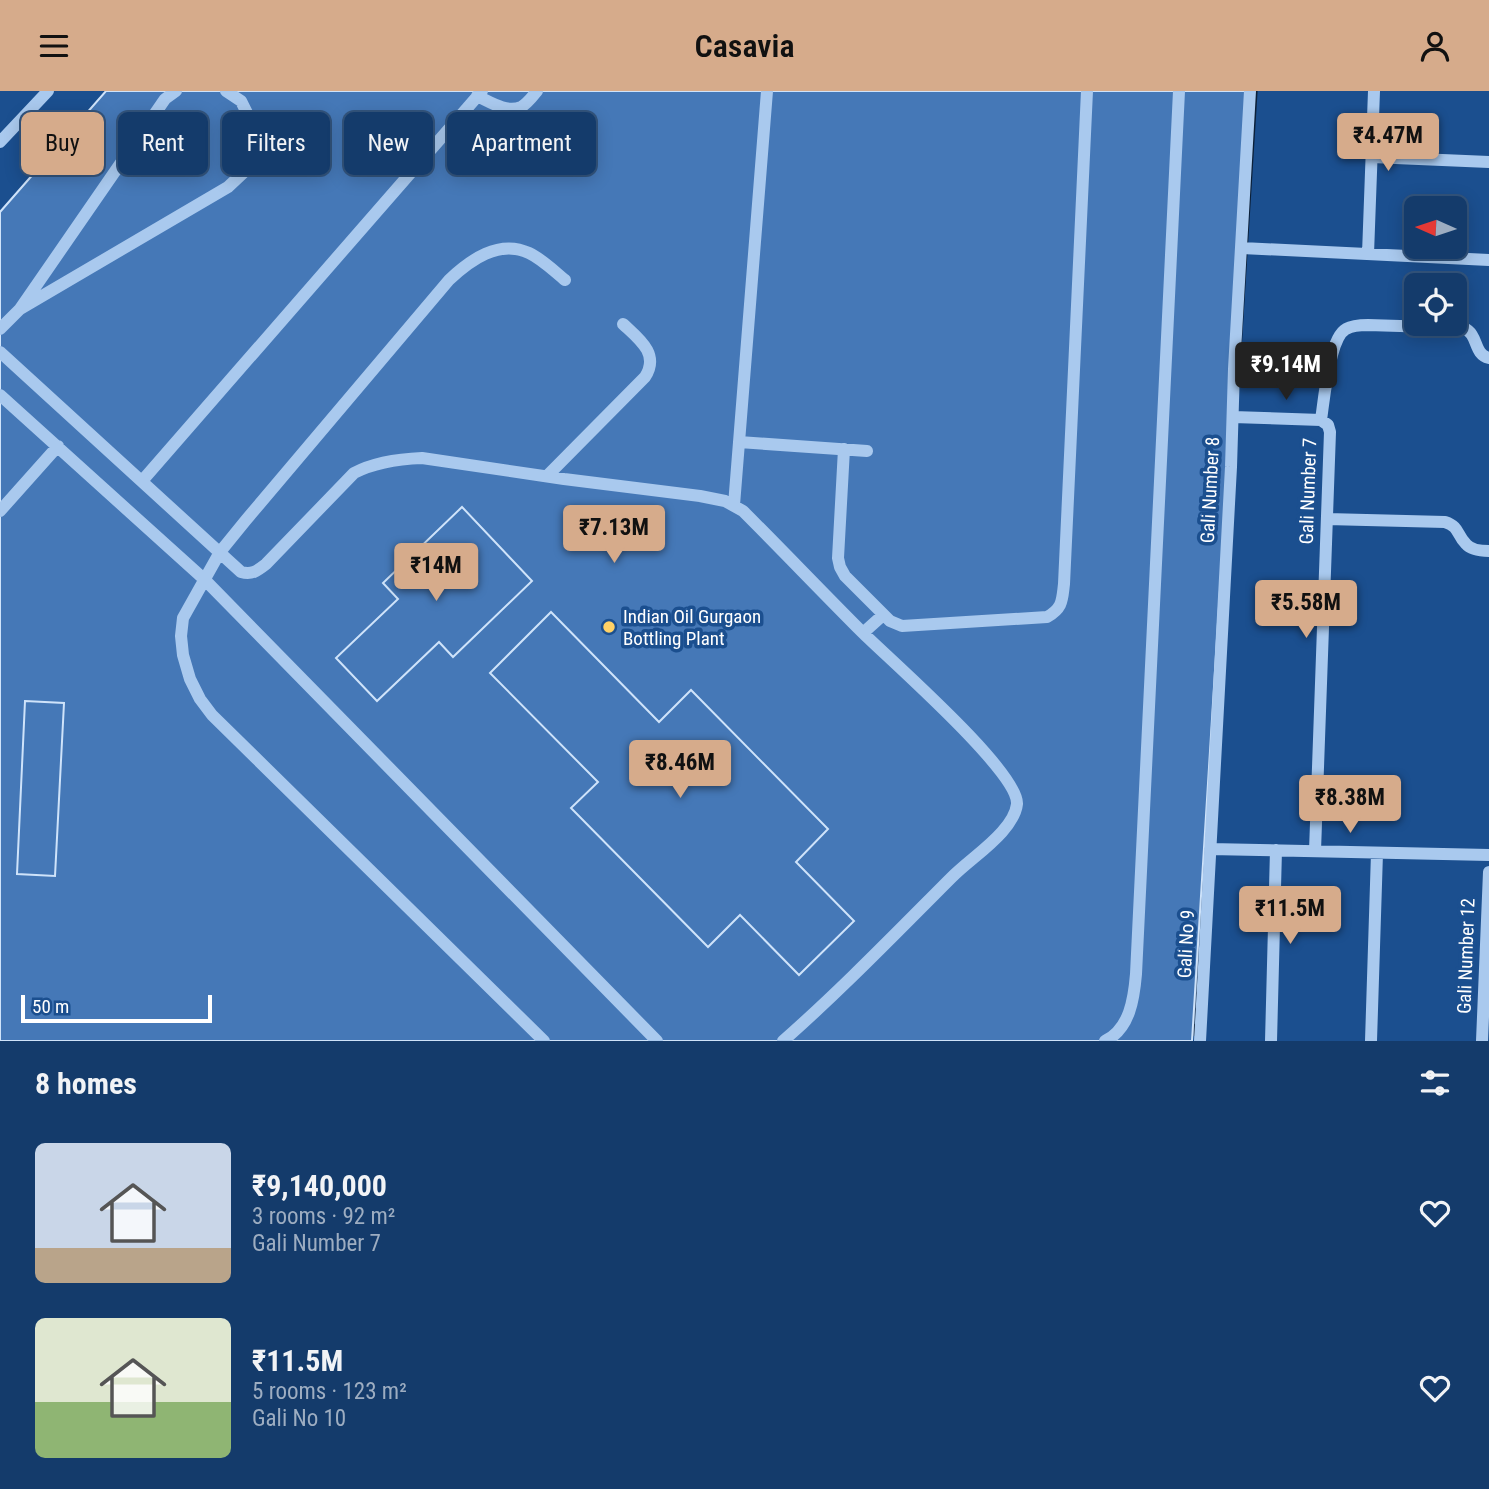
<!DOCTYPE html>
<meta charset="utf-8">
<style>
body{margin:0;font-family:"Roboto Condensed",sans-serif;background:#214673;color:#f1f3f6;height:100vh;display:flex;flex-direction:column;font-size:26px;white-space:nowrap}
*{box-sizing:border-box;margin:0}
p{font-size:23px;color:#9dadc1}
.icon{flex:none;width:38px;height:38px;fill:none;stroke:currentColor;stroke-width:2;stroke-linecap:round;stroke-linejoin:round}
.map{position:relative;height:950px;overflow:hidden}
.sheet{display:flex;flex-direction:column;background:#143b6b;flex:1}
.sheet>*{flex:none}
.guide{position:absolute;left:21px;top:21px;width:700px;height:63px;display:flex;gap:14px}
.needle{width:46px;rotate:273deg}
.tools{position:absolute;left:1404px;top:105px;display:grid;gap:14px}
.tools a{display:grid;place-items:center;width:63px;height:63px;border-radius:10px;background:#143b6b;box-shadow:0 4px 18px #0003,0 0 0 2px #33557e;font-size:35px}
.scale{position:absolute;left:21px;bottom:18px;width:191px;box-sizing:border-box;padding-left:7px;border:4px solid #fff;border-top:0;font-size:19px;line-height:24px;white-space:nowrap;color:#fff;-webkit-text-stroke:5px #1b4f8f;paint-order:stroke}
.price{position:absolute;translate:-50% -60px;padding:0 16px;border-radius:7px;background:#d6ab8b;color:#111;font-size:23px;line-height:46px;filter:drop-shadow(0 2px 4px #0008)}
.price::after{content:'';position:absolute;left:50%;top:42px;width:21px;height:16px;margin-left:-10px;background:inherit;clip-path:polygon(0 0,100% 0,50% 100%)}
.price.current{background:#222;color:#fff}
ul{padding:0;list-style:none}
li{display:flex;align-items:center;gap:21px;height:175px;padding:0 35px}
li span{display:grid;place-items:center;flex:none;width:196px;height:140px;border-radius:10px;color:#555}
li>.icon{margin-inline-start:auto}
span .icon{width:84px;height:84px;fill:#fffc;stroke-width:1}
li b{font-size:30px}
h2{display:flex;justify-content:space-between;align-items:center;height:84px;padding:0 35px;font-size:30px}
.tag{padding:0 24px;border-radius:10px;background:#143b6b;box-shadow:0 4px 18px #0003,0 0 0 2px #33557e;font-size:24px;line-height:63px}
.tag.current{background:#d6ab8b;color:#111}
header{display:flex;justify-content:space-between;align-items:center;height:91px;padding:0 35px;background:#d6ab8b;color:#111;font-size:32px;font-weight:600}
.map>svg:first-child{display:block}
.building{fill:#4478b7;stroke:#cfe3fa;stroke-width:2;filter:url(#shadow)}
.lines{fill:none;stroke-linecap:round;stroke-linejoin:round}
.minor{stroke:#a9c9ee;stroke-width:12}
.poi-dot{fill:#ffd166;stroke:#1b4f8f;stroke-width:2.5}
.labels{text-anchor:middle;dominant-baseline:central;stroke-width:7;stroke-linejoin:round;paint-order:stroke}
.street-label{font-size:19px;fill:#fff;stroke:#1b4f8f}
.poi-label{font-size:19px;fill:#fff;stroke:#1b4f8f;text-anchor:start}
</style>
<header><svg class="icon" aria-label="menu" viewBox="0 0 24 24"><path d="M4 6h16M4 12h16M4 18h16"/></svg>Casavia<svg class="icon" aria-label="person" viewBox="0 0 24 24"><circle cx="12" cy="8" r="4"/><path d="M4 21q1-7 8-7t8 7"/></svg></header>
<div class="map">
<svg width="1489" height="950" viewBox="0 0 1489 950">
<defs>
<filter id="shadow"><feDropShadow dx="6" dy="-6" stdDeviation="0" flood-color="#0009"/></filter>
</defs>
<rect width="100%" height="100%" fill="#1b4f8f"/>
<path class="building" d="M106,0H1251L1192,950H0V121Z
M462,416L532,490L453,566L439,551L377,610L336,567L398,508L383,492Z
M551,521L659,631L691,599L828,738L796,771L854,830L799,884L740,824L708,856L571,717L598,691L490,582Z
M25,610L64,612L55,785L17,783Z"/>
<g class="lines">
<path class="minor" d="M477,5C490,11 506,22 521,16C527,13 533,5 537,0
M0,51L48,0
M1372,66L1489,71
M1242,157L1489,169
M1368,163L1374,0
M20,218L228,96L244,81L252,58L251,30L241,10L226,0
M0,238L20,218L165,8L176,0
M0,261L241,481C252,484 257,480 266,473L354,382C375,371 398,368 422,367L564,388L700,405L725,410L743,420C783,460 822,501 862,541C889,568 1019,681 1017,713C1016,723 1009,733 1002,741C987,758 967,771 951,787C896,842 842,898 783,950
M0,304L205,489L657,950
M1233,326L1321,329L1328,334L1330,341L1315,760
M1321,329C1324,310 1329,247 1346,238C1353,234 1361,234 1368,234L1464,237C1479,244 1473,263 1489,267
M739,351L867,360
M844,358L838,467L840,476L845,485L890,530L902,535L1047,526C1063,517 1062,509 1064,493L1087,0
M547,385L645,286C660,263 639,248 623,233
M142,390L482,0
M734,414L767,0
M0,420L58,355
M1327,428L1445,431C1460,436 1456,443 1466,453C1471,459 1481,460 1489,460
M863,542L883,524
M1210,758L1489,764
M544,950L212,624L200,608L190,588L183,564L181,545L183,527L220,461L246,429L449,189C470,169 499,148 529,162C542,168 554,180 565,189
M1105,950C1130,938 1134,907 1136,883L1179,0
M1200,950L1231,376L1234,278L1250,0
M1271,950L1276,759
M1371,950L1377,762
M1482,950L1489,781"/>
</g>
<circle class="poi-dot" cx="609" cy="536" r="7"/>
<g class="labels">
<g class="street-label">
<text transform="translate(1210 399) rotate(-87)">Gali Number 8</text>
<text transform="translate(1308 400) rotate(-88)">Gali Number 7</text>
<text transform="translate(1186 853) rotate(-87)">Gali No 9</text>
<text transform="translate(1466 865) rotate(-88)">Gali Number 12</text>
</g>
<g class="poi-label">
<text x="623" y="525">Indian Oil Gurgaon<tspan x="623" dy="22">Bottling Plant</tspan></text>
</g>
</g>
</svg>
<div class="tools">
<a><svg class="needle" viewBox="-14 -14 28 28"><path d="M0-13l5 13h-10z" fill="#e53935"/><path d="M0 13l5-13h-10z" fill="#9dadc1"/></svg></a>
<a><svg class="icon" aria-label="locate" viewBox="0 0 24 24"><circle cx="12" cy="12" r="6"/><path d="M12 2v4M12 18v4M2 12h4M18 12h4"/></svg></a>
</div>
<div class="scale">50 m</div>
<b class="price" style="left:1388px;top:82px">₹4.47M</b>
<b class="price current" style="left:1286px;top:311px">₹9.14M</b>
<b class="price" style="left:614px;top:474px">₹7.13M</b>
<b class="price" style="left:436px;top:512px">₹14M</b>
<b class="price" style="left:1306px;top:549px">₹5.58M</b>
<b class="price" style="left:680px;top:709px">₹8.46M</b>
<b class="price" style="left:1350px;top:744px">₹8.38M</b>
<b class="price" style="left:1290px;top:855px">₹11.5M</b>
<div class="guide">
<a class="tag current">Buy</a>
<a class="tag">Rent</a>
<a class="tag">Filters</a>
<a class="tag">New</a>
<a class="tag">Apartment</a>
</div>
</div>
<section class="sheet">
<h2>8 homes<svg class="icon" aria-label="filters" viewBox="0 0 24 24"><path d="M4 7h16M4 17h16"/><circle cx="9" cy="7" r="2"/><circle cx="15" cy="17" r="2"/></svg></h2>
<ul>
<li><span style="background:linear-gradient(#c9d6e8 75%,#b9a48a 0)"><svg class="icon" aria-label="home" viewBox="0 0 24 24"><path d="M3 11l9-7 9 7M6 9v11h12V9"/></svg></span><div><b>₹9,140,000</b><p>3 rooms · 92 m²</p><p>Gali Number 7</p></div><svg class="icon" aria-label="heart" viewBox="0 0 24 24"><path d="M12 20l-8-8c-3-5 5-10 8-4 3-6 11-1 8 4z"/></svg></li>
<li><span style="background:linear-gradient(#dfe7d0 60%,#8fb573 0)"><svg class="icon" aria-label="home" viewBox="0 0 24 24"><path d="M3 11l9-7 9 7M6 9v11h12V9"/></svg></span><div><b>₹11.5M</b><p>5 rooms · 123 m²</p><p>Gali No 10</p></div><svg class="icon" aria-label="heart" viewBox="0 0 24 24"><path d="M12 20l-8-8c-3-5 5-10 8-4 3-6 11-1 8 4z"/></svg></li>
</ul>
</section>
